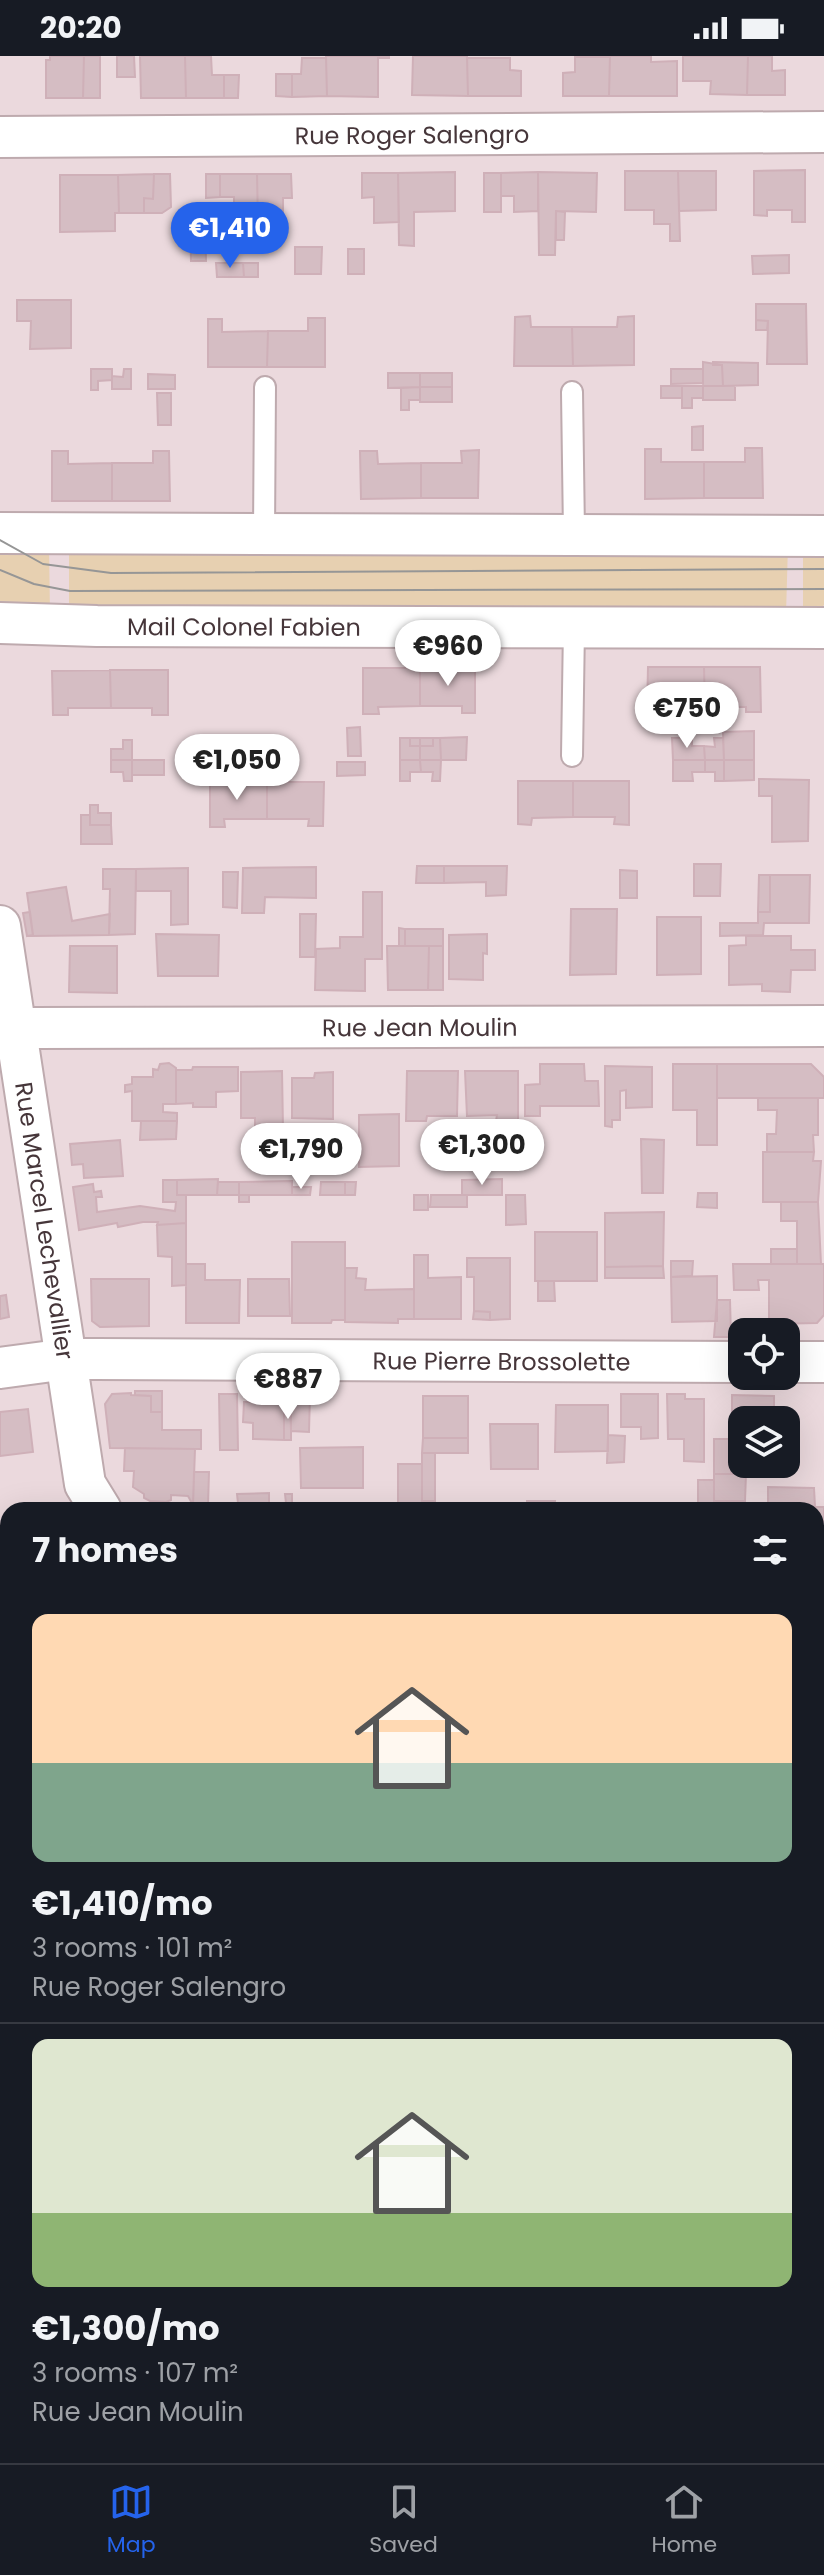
<!DOCTYPE html>
<meta charset="utf-8">
<style>
body{margin:0;font-family:Poppins,sans-serif;background:#20242c;color:#f1f3f6;height:100vh;display:flex;flex-direction:column;font-size:30px;white-space:nowrap}
*{box-sizing:border-box;margin:0}
p{font-size:26px;color:#9ea1a6}
.icon{flex:none;width:44px;height:44px;fill:none;stroke:currentColor;stroke-width:2;stroke-linecap:round;stroke-linejoin:round}
.map{position:relative;flex:1;overflow:hidden}
.details{position:absolute;left:0px;top:1446px;width:824px;height:962px;display:flex;flex-direction:column;background:#171b24;border-radius:24px 24px 0 0;box-shadow:0 8px 32px #0002}
.details>*{flex:none}
.buttons{position:absolute;left:728px;top:1262px;display:grid;gap:16px}
.buttons a{display:grid;place-items:center;width:72px;height:72px;border-radius:16px;background:#171b24;box-shadow:0 8px 32px #0002;font-size:40px}
.price{position:absolute;translate:-50% -68px;padding:0 18px;border-radius:28px;background:#fff;color:#222;font-size:26px;line-height:52px;filter:drop-shadow(0 2px 4px #0008)}
.price::after{content:'';position:absolute;left:50%;top:48px;width:24px;height:18px;margin-left:-12px;background:inherit;clip-path:polygon(0 0,100% 0,50% 100%)}
.price.current{background:#2563eb;color:#fff}
ul{padding:0;list-style:none}
li{display:grid;align-content:center;gap:16px;height:424px;padding:0 32px}
li+li{border-top:2px solid #363941}
li span{display:grid;place-items:center;height:248px;border-radius:16px;color:#555}
li>.icon{margin-inline-start:auto}
span .icon{width:144px;height:144px;fill:#fffc;stroke-width:1}
li b{font-size:34px}
h2{display:flex;justify-content:space-between;align-items:center;height:96px;padding:0 32px;font-size:34px}
.status{display:flex;justify-content:space-between;align-items:center;height:56px;padding:0 40px;background:#171b24;direction:ltr}
.status svg{height:22px;fill:currentColor}
.tabs{display:flex;justify-content:space-around;align-items:center;height:112px;border-top:2px solid #363941;background:#171b24;font-size:22px;color:#9ea1a6}
.tabs a{display:grid;justify-items:center;gap:4px}
.tabs .current{color:#2563eb}
.map>svg:first-child{display:block}
.residential{fill:#ebd9dd;fill-rule:evenodd}
.green{fill:#e7d0b1}
.building{fill:#d5bdc3;stroke:#cfb0b8;stroke-width:2}
.lines{fill:none;stroke-linecap:round;stroke-linejoin:round}
.lane-casing{stroke:#beaaae;stroke-width:24}
.street-casing{stroke:#beaaae;stroke-width:44}
.lane{stroke:#fff;stroke-width:20}
.street{stroke:#fff;stroke-width:40}
.tram{stroke:#969696;stroke-width:2}
.labels{text-anchor:middle;dominant-baseline:central;stroke-width:6;stroke-linejoin:round;paint-order:stroke}
.street-label{font-size:24px;fill:#46363a;stroke:#fff}
</style>
<div class="status"><b>20:20</b><svg viewBox="0 0 49 12"><path d="M0 12V9h3v3zM5 12V6h3v6zM10 12V3h3v9zM15 12V0h3v12zM26 1h20v11H26zM47 4h2v5h-2z"/></svg></div>
<div class="map">
<svg width="824" height="2407" viewBox="0 0 824 2407">
<rect width="100%" height="100%" fill="#f3e7e9"/>
<path class="residential" d="M0,0H824V2407H0ZM742,1276H786V1320H742ZM742,1364H786V1408H742ZM8,1454H816V2400H8Z"/>
<path class="green" d="M803,487L824,496V549L818,555L803,557Z
M49,489L50,560L0,556V495Z
M788,489L786,558L69,560V492Z"/>
<path class="building" d="M50,0H84L83,42H46V4H50Z
M84,0H100V42H83Z
M117,0H134L135,21H117Z
M140,0H185L186,42H141Z
M185,0H211L212,19H224V42H186Z
M326,0H389V2H378V41L327,40Z
M413,0H467L468,40L412,39Z
M610,0H651V6L677,5V40H609Z
M683,0H748L747,39L710,38L711,25H683Z
M748,0H772V15L785,14V39H747Z
M575,1H610L609,40H563V17L575,16Z
M302,2H326L327,40L292,41V18H301Z
M467,2H510V14L521,15V40H468Z
M276,18H292V41L276,40Z
M224,19H239L238,42H224Z
M805,114V166H792V154H767V160L754,159V115Z
M625,115H678L680,185H670V168H654V154H625Z
M678,115H716V154L679,155Z
M455,116V155L414,156V190L399,189L398,117Z
M538,116L597,117L596,156L556,155L555,199H539Z
M538,116V155L514,156V140H501V117Z
M362,117H398L399,166L374,167V141L362,142Z
M484,117H501V156H484Z
M154,118H170L171,151L162,157H144V142L153,143Z
M154,118L153,143L144,142V157H119L118,119Z
M206,118H220V141L206,142Z
M220,118H257L258,166L234,167V141H220Z
M257,118H291L292,142H283V170L258,169Z
M60,119H118L119,157H115V175L60,176Z
M556,155L565,156L564,184H556Z
M190,165H205L206,205H191Z
M295,191H322L321,218H295Z
M348,193H364V218H348Z
M789,199V217L753,218L752,200Z
M216,207H243L244,221H217Z
M243,207H258V221H244Z
M17,244H71V292L30,293L31,265H17Z
M756,248H806L807,308H767L768,265L756,264Z
M530,260L531,271H572L573,310H514L515,261Z
M634,260V309L573,310L572,271H617L618,261Z
M308,262H325V311H267L268,275H308Z
M208,263H222V276L268,275L267,311H208Z
M756,264L768,265L767,274H756Z
M703,306L722,309L723,330H703Z
M713,306L758,307V329L723,330L722,309H713Z
M91,313H112V324L98,325V334H91Z
M124,313H131V333H112V320L123,321Z
M671,313H703V327L671,328Z
M388,317H420V331L388,332Z
M420,317H452V331H420Z
M148,318L175,319V333H148Z
M661,330H682V342H661Z
M682,330H703V342H692V352H682Z
M703,330H735V344H703Z
M420,331H452V346H420Z
M420,331V344H409V354H401V332Z
M157,337H171V369H158Z
M703,370V394H692V371Z
M745,392H762L763,442H704V406H745Z
M645,393H661V406H704V442L645,443Z
M479,394L478,442H421V407H462L461,395Z
M52,395H68V408L112,407V445H52Z
M153,395H169L170,445H112V407H153Z
M360,395H377L378,408L421,407V442L361,443Z
M648,611H704L705,651H662L663,656H647Z
M704,611H760L761,656H746V651H705Z
M363,612H420V650L378,651L379,658H363Z
M420,612H475V657H462V650H420Z
M110,614H168V659H152V652H111Z
M110,614L111,652H68V659H53L52,615Z
M360,671L361,700H348L347,672Z
M754,675V704H724L723,676Z
M467,681L466,704H441L440,682Z
M400,682H410V690H420V704H400Z
M410,682H420V690H410Z
M420,682H433V690H420Z
M433,682H440L441,704H420V690H433Z
M672,682H692V690H704L705,704H673Z
M714,682H723L724,704H705L704,690L715,691Z
M123,684H132V704H111V693H123Z
M111,704H132V725H124L123,716H111Z
M132,704H164V719H132Z
M400,704H420L421,716H410V725H400Z
M420,704H441L440,725H432L433,716H421Z
M673,704H705V716H692L693,725H673Z
M705,704H724V725H715V716H705Z
M724,704H754V724L724,725Z
M337,706H365V719L337,720Z
M759,723L809,724L808,785L772,786V740H759Z
M518,725H573V761L532,762L531,769L518,768Z
M573,725H629V769L614,768L615,761H573Z
M210,726H267V763H224L225,771H210Z
M267,726H324L323,770H308L309,763H267Z
M90,749H98V757H111V769H90Z
M81,759H90V769H111L112,788H81Z
M694,808H721L720,840H694Z
M417,810H444V827H416Z
M444,810H507L506,839L486,840V826L444,827Z
M316,811V842L265,841L264,857H242L243,812Z
M188,812V868L171,869V835H136V813Z
M103,813H136L135,878L109,879L110,833H103Z
M620,814L637,815V842H620Z
M223,816H238L237,852L223,851Z
M759,819H770V856H758Z
M770,819H810L809,867H764L763,879L720,880V867H758V856H770Z
M66,831L72,865L110,858L109,879L33,880L27,837Z
M363,836H382V903H365V935L315,934L316,893L340,892V881H363Z
M571,853H617L616,918L570,919Z
M30,856L33,879L27,880L23,857Z
M300,858H316L315,901H300Z
M657,861H701V918L657,919Z
M399,872L405,873V890H399Z
M405,873H443V890H405Z
M156,878L219,879L218,920H158Z
M487,878V898L483,897V924L449,923V879Z
M746,880H791V894H815V914H791L790,936L762,935V928L729,929V890L746,889Z
M70,890H117V937L69,936Z
M387,890H429L428,934H388Z
M429,890H443V934H428Z
M169,1007L176,1012V1048H163V1056L177,1057V1065H132V1035L125,1036V1029L132,1028V1021H153V1013L158,1014L160,1008Z
M540,1008H584L585,1025H598L599,1050H540V1060H525V1029L540,1028Z
M673,1008H717V1089H697V1054H673Z
M717,1008H811L824,1021V1042H717Z
M605,1010L652,1011V1051L626,1052V1034L620,1035V1064H612V1071L605,1070Z
M193,1011H238V1035L216,1036V1051H193V1047L176,1048V1014H192Z
M282,1015L283,1073H255V1062H241V1016Z
M407,1015H458L457,1060H427L426,1065H406Z
M465,1015H518V1064L496,1065L497,1059L467,1060Z
M333,1016V1063L292,1062V1022H314L315,1017Z
M758,1042H818V1079H813L814,1096H767V1078H776L777,1054H758Z
M399,1058V1110L359,1111V1059Z
M141,1065H177L176,1083L140,1084Z
M292,1073L302,1074L301,1098H292Z
M641,1083L664,1084L663,1137H642Z
M120,1084L123,1120L84,1122L83,1108L72,1109L70,1088Z
M763,1096H814L813,1105H821L818,1146H763Z
M218,1123L217,1139H177V1124Z
M502,1123V1139H462V1124Z
M163,1124H177V1139H186V1167L157,1169L158,1166H143L118,1171L117,1167L79,1174L73,1131L93,1128L94,1136L101,1135L102,1141H96L97,1156L140,1150L175,1155L176,1146H163Z
M292,1125V1139H239V1126Z
M218,1126H239V1139H217Z
M321,1126H345V1139H320Z
M345,1126H356L355,1139H345Z
M292,1131H311L310,1139H292Z
M698,1137H717V1152L697,1151Z
M239,1139H249V1146H239Z
M414,1139H428V1154H414Z
M431,1139H467V1151H430Z
M506,1139H525L526,1168L506,1169Z
M781,1146H818L821,1208H797V1165H781Z
M664,1156L663,1210L605,1211V1157Z
M186,1167V1229L172,1230V1201L158,1200L157,1169Z
M535,1176H597V1225H535Z
M292,1186H345V1264H332L331,1267H292Z
M771,1193H797V1208H771Z
M414,1199H428V1222L461,1221V1263H414Z
M467,1202H510V1263L490,1264V1256L474,1255V1221H467Z
M671,1205H693L692,1220L671,1221Z
M186,1208H205V1224H240L239,1267H186Z
M733,1208H824V1259L817,1267L769,1268V1224H758L759,1234H734Z
M663,1210L664,1222H605V1211Z
M345,1212H357L356,1222L366,1223L365,1234L414,1233V1263H398V1267L345,1266Z
M717,1220V1265L672,1266L671,1221Z
M91,1223H149V1270L100,1271L92,1265Z
M248,1223H289L290,1260H248Z
M538,1225H554L555,1245H538Z
M6,1239L9,1261L0,1263V1240Z
M717,1244H730L731,1281H714Z
M474,1255L490,1256V1264L473,1263Z
M135,1335H162V1356H151V1340L135,1339Z
M131,1337V1339L151,1340V1356H162V1374H201V1393L110,1392L105,1348L112,1338Z
M219,1338H237L238,1394H220Z
M290,1338H310L309,1376L291,1375Z
M621,1338H658V1382L641,1383V1371H621Z
M667,1338H685V1343H704V1406L684,1405V1383H668Z
M732,1339L774,1340V1364H742V1379H732Z
M423,1340H468V1382H423Z
M244,1346H284V1384L253,1383V1367L243,1366Z
M284,1346H291V1384H284Z
M556,1349H608V1395L555,1396Z
M28,1353L33,1396L0,1400V1356Z
M490,1368H538V1413H491Z
M608,1379L625,1380L624,1406L607,1407Z
M423,1382H468V1397H422Z
M714,1383H731V1418H714Z
M363,1391V1432H301L300,1392Z
M125,1392L195,1393L193,1449L188,1440L171,1439V1444L166,1446L150,1445L144,1442V1438L133,1431L134,1415H124Z
M422,1397H435V1445H422Z
M398,1408H422V1454H398Z
M761,1408H774V1419L761,1418Z
M194,1416H209L208,1449H193Z
M714,1418H746L745,1445H714Z
M698,1424H714V1454H698Z
M768,1431L814,1432L815,1451H824V1472H816V1454L768,1453Z
M269,1437V1447H238L237,1438Z
M285,1438H292V1454H238V1447H286Z
M527,1445H555L554,1454H527Z
M213,1447H238V1454H213Z
M555,1452H586V1454H554Z
M8,1468V1488L0,1489V1469Z
M8,1506V1531L0,1536V1510Z
M8,1705V1777L0,1763V1710Z
M824,1793V1818L816,1812V1804Z
M816,1812L824,1818V1825L816,1836Z
M824,1825L822,1853L824,1908L816,1903V1836Z
M8,1892V1927L0,1931V1897Z
M4,2053L8,2060V2095L0,2100V2055Z
M824,2078V2100L816,2086Z
M2,2169L8,2179V2216L0,2221V2171Z
M824,2259V2289L816,2294V2264Z
M824,2344V2391L816,2396V2349Z
M23,2400L33,2401L37,2407H11Z
M50,2400H111L114,2404L108,2407H54Z
M300,2400H309L313,2407H292Z
M433,2400H471L476,2407H437Z
M492,2400H510L514,2407H480Z
M530,2400H585L574,2407H518Z
M585,2400H588L592,2407H574Z
M588,2400H607L599,2405L600,2407H592Z"/>
<g class="lines">
<defs>
<path id="lane" d="M572,336L574,477
M264,477L265,331
M572,700L574,571"/>
<g id="street">
<path id="s1" d="M0,81L824,76"/>
<path d="M0,477L824,480"/>
<path id="s2" d="M0,567L97,570L824,572"/>
<path id="s3" d="M0,870L85,1428L101,1454"/>
<path id="s4" d="M0,975L32,972L824,970"/>
<path d="M786,1306H824"/>
<path id="s5" d="M0,1312L67,1303H96L742,1306"/>
<path d="M816,1498H824"/>
<path d="M0,1570L8,1565"/>
<path d="M816,1749L824,1754"/>
<path d="M816,1964L824,1970"/>
<path d="M0,2009L8,2004"/>
<path d="M816,2025L824,2020"/>
<path d="M182,2407L193,2400"/>
</g>
</defs>
<use href="#lane" class="lane-casing"/>
<use href="#street" class="street-casing"/>
<use href="#lane" class="lane"/>
<use href="#street" class="street"/>
<path class="tram" d="M0,484L43,508L111,517L824,513
M0,514L34,528L70,535L824,533"/>
</g>
<g class="labels">
<g class="street-label">
<text stroke="none"><textPath href="#s1" startOffset="412">Rue Roger Salengro</textPath></text>
<text stroke="none"><textPath href="#s2" startOffset="244">Mail Colonel Fabien</textPath></text>
<text stroke="none"><textPath href="#s4" startOffset="420">Rue Jean Moulin</textPath></text>
<text stroke="none"><textPath href="#s3" startOffset="298">Rue Marcel Lechevallier</textPath></text>
<text stroke="none"><textPath href="#s5" startOffset="502">Rue Pierre Brossolette</textPath></text>
</g>
</g>
</svg>
<div class="buttons">
<a><svg class="icon" aria-label="locate" viewBox="0 0 24 24"><circle cx="12" cy="12" r="6"/><path d="M12 2v4M12 18v4M2 12h4M18 12h4"/></svg></a>
<a><svg class="icon" aria-label="layers" viewBox="0 0 24 24"><path d="M12 4l9 5-9 5-9-5zM3 14l9 5 9-5"/></svg></a>
</div>
<b class="price current" style="left:230px;top:214px">€1,410</b>
<b class="price" style="left:448px;top:632px">€960</b>
<b class="price" style="left:687px;top:694px">€750</b>
<b class="price" style="left:237px;top:746px">€1,050</b>
<b class="price" style="left:482px;top:1131px">€1,300</b>
<b class="price" style="left:301px;top:1135px">€1,790</b>
<b class="price" style="left:288px;top:1365px">€887</b>
<section class="details">
<h2>7 homes<svg class="icon" aria-label="filters" viewBox="0 0 24 24"><path d="M4 7h16M4 17h16"/><circle cx="9" cy="7" r="2"/><circle cx="15" cy="17" r="2"/></svg></h2>
<ul>
<li><span style="background:linear-gradient(#ffd9b3 60%,#7fa58c 0)"><svg class="icon" aria-label="home" viewBox="0 0 24 24"><path d="M3 11l9-7 9 7M6 9v11h12V9"/></svg></span><div><b>€1,410/mo</b><p>3 rooms · 101 m²</p><p>Rue Roger Salengro</p></div></li>
<li><span style="background:linear-gradient(#dfe7d0 70%,#8fb573 0)"><svg class="icon" aria-label="home" viewBox="0 0 24 24"><path d="M3 11l9-7 9 7M6 9v11h12V9"/></svg></span><div><b>€1,300/mo</b><p>3 rooms · 107 m²</p><p>Rue Jean Moulin</p></div></li>
</ul>
</section>
</div>
<nav class="tabs">
<a class="current"><svg class="icon" aria-label="map" viewBox="0 0 24 24"><path d="M3 6l6-2 6 2 6-2v14l-6 2-6-2-6 2zM9 4v14M15 6v14"/></svg>Map</a>
<a><svg class="icon" aria-label="saved" viewBox="0 0 24 24"><path d="M7 4h10v16l-5-4-5 4z"/></svg>Saved</a>
<a><svg class="icon" aria-label="home" viewBox="0 0 24 24"><path d="M3 11l9-7 9 7M6 9v11h12V9"/></svg>Home</a>
</nav>
